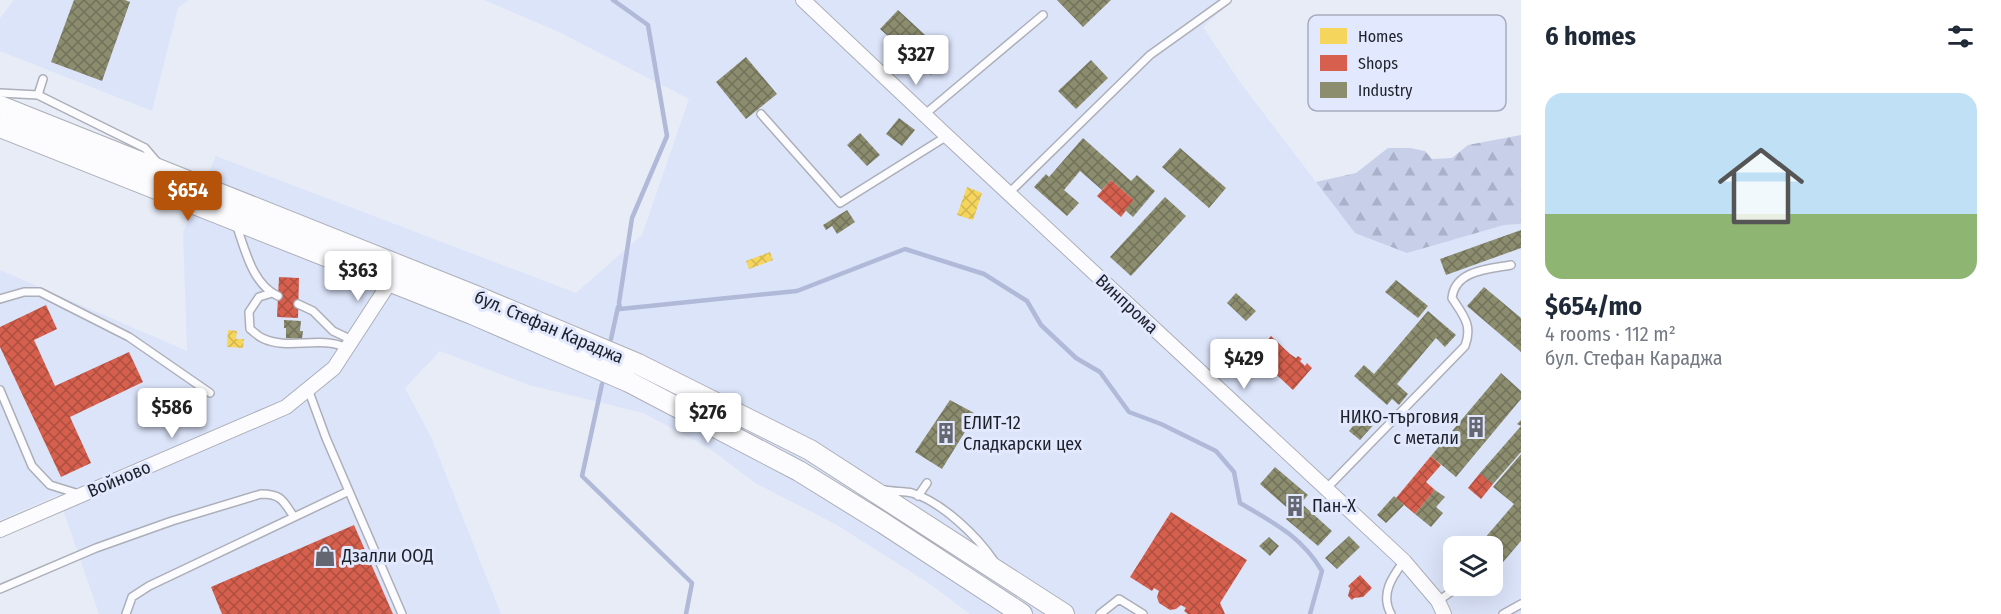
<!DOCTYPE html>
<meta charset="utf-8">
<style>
body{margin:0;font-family:"Fira Sans Condensed",sans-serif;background:#f2f2f3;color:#1f2937;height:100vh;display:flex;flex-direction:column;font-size:22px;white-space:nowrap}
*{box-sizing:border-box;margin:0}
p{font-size:20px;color:#747a83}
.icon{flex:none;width:33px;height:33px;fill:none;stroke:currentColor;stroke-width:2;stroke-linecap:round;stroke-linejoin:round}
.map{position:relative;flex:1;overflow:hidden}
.sheet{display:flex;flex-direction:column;background:#fff;width:480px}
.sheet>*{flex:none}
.controls{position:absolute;left:1443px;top:536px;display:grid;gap:12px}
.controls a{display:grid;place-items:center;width:60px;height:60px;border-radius:12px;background:#fff;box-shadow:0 6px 24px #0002;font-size:30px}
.price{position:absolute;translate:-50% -51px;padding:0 14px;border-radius:6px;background:#fff;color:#222;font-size:20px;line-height:39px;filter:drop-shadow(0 2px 3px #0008)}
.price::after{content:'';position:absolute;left:50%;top:36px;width:18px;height:14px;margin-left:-9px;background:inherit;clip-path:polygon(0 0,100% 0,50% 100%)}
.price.current{background:#b45309;color:#fff}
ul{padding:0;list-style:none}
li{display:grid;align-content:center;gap:12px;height:318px;padding:0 24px}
li span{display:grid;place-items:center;height:186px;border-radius:18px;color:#555}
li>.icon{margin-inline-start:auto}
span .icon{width:108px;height:108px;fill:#fffc;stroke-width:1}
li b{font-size:26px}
h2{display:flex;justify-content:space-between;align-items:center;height:72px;padding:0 24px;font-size:26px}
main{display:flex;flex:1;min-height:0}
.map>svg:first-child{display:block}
.built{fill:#dce4fa;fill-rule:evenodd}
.forest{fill:url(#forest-firs)}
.homes{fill:url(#homes-cross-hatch)}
.shops{fill:url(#shops-cross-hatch)}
.industry{fill:url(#industry-cross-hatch)}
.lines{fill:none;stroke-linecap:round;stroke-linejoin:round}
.stream{stroke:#b0b9d7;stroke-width:4.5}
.lane-casing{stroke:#acafb8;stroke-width:10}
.street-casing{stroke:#acafb8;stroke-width:16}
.secondary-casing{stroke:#acafb8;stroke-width:22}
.lane{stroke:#fcfcfe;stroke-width:7}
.street{stroke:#fcfcfe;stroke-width:14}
.secondary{stroke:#fcfcfe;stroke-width:20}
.labels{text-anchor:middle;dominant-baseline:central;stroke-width:6;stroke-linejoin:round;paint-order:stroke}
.street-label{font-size:18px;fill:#1d2029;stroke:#e2e8fd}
.poi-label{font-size:18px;fill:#1d2029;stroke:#e2e8fd;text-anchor:start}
.key{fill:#e2e8fd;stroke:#a7acbd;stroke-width:1.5}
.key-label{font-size:16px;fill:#1d2029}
</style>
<main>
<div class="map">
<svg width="1521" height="614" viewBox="0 0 1521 614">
<defs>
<pattern id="forest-firs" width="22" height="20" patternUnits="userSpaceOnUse" patternTransform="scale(1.5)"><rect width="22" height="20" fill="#c7cfe9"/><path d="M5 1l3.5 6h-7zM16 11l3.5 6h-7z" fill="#aab1c8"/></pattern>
<pattern id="homes-cross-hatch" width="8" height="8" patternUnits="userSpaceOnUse" patternTransform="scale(1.5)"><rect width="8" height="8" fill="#f6d55c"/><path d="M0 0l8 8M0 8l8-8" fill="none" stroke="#d2b750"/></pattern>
<pattern id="shops-cross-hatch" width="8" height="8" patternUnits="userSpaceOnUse" patternTransform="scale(1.5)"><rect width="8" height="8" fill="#d6604d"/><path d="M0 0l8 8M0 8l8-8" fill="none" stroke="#ad4f40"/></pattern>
<pattern id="industry-cross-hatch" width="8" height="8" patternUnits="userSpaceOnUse" patternTransform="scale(1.5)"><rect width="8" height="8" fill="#8c8c6e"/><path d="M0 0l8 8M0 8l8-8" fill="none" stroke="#72725a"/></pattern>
</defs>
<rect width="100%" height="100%" fill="#e8ecf7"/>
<path class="built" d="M14,0H189L178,8L152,111L0,51V18Z
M484,0H1233L1203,27L1242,85L1355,233L1521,224V614H970L930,584L837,525L755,483L709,448L643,413L529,385L440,351L405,388L431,437L501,614H99L58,495L0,520V270L187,351L183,232L216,156L576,293L642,235L689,99L559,32ZM1454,546H1492V585H1454Z"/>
<path class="forest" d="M1521,135V224L1504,225L1407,253L1355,233L1316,182L1356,173L1388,148H1410L1425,151L1432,159L1452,158L1468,145Z"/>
<path class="homes" d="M967,187L982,193L973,220L957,215Z
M770,252L773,260L749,269L746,261Z
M228,330L237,331L236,339H244L243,348L227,347Z"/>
<path class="shops" d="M1111,180L1134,200L1121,217L1097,196Z
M279,277L299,278L298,318L277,317Z
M46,305L57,329L34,340L55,386L129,352L143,382L70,417L91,463L61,477L0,347V327Z
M1271,336L1290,354L1296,358L1298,356L1302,359L1300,361L1305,366L1307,363L1312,368L1293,390L1255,355Z
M1431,456L1441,465L1426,482L1435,490L1415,514L1396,498Z
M1480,473L1493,484L1481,499L1468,488Z
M1171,512L1247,560L1220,603L1225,614H1188L1184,611L1186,608L1181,605L1176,609L1170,610L1159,603L1157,597L1159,591L1154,588L1152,591L1130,577Z
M354,525L393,614H222L211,587Z
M1360,575L1372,588L1363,597L1354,598L1352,600L1348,596L1350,588L1348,586Z"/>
<path class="industry" d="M74,0H125L130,2L102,81L51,62Z
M1057,0H1111L1083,27Z
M898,10L948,56L931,75L880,29Z
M746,57L777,94L746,119L716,82Z
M1091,60L1108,78L1076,109L1058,91Z
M899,118L915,130L902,146L886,134Z
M860,133L880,155L867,166L847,145Z
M1083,138L1131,181L1137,175L1155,191L1133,217L1125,210L1134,200L1111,180L1102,190L1080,171L1064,190L1079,203L1067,216L1034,187L1046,174L1049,177Z
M1180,148L1226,188L1209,208L1162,167Z
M1165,197L1186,216L1131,276L1110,257Z
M847,210L855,222L837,234L832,226L826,230L823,225Z
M1521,230V248L1446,275L1440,259Z
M1396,280L1428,306L1418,318L1385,292Z
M1484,287L1521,318V352L1467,306Z
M1236,293L1256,311L1246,321L1227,303Z
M1428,311L1456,335L1445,347L1436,338L1397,384L1408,394L1399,405L1392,399L1387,405L1354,376L1364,365L1374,374Z
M284,320L301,321L300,331H303L302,339L286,338V328H284Z
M1501,373L1521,391V399L1456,477L1431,456Z
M950,400L976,414L942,469L915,452Z
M1365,411L1377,421L1360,440L1349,431Z
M1521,420V452L1493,484L1480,473L1521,426L1517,424Z
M1521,454V541L1492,575V546H1478L1514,504L1493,487Z
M1275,467L1308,495L1301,503L1332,531L1318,546L1286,519L1292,512L1260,484Z
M1435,490L1445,497L1436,507L1443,513L1431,527L1415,514Z
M1394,496L1404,505L1386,523L1377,515Z
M1349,536L1360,547L1337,569L1325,558Z
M1269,537L1279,546L1270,556L1259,546Z"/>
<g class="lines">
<path class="stream" d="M613,0L648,25L667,136L632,218L619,303L620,309L797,291L905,249L984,274L1027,301L1041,325L1076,358L1100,372L1129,412L1161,424L1216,451L1234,472L1240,503C1274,523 1301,536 1322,571L1310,614
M611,339L618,307
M602,384L582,476L692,583L686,614"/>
<defs>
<path id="lane" d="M0,93L38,95L145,148L157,162
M38,95L43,79
M761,114L840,203L947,136
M924,115L1043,15
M1008,194L1150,55L1227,0
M236,224C245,249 252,284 278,296
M272,293L259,297L249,312L250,329C254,332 258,336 262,338C288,351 321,335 346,348
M0,299L24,292H40L129,337L210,393
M298,304L313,311L333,331L352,340
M308,389L326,438L402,614
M0,390L32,466L50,485L79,494
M1326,489L1465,346C1473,325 1463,315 1452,298C1455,270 1489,269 1511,265
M885,490C894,492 904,491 912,493C942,502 977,536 994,561
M918,496L927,483
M0,589L96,548L172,521L261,494C282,494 283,501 294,517
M1438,601L1461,585
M126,614L132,597L149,586L349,491
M1100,614L1119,599L1143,614
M1391,614C1380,594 1392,577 1404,561
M1503,614L1521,604"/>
<path id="street" d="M803,0L947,136L1404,561L1438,601L1444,614
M0,530L286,407L334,368L390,282L391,273"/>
<path id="secondary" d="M0,106L476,296L638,364L810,450L1064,614
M0,127L472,314L629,382L799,471L883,523L1022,614"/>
</defs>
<use href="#lane" class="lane-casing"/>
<use href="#street" class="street-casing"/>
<use href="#secondary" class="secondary-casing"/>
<use href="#lane" class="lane"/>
<use href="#street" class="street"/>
<use href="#secondary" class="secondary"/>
</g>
<defs>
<symbol id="building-bare" viewBox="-9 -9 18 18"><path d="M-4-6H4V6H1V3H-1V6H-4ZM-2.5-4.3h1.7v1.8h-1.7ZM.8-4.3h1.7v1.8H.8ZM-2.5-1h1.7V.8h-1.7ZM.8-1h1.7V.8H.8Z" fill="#646771" stroke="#e2e8fd" stroke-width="2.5" paint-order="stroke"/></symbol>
<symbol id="shop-bare" viewBox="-9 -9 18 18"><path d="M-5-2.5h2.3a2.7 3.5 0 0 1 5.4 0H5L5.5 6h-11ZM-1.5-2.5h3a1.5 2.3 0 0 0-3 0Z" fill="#646771" stroke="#e2e8fd" stroke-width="2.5" paint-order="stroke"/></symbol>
</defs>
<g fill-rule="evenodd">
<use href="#building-bare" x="1461" y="412" width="30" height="30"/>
<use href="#building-bare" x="931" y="418" width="30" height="30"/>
<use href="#building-bare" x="1280" y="491" width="30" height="30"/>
<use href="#shop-bare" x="310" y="541" width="30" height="30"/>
</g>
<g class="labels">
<g class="street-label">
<text transform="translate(1127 304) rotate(43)">Винпрома</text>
<text transform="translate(549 327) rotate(23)">бул. Стефан Караджа</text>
<text transform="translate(119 479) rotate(-23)">Войново</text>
</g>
<g class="poi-label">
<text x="1459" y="417" text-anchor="end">НИКО-търговия<tspan x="1459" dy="21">с метали</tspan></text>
<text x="963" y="423">ЕЛИТ-12<tspan x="963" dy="21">Сладкарски цех</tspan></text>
<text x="1312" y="506">Пан-Х</text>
<text x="342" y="556">Дзалли ООД</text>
</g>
</g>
<rect x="1308" y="15" width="198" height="96" rx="9" class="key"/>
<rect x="1320" y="28" width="27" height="16" fill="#f6d55c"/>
<rect x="1320" y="55" width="27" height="16" fill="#d6604d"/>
<rect x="1320" y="82" width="27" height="16" fill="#8c8c6e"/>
<g class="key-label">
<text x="1358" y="42">Homes</text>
<text x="1358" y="69">Shops</text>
<text x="1358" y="96">Industry</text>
</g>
</svg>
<div class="controls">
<a><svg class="icon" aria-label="layers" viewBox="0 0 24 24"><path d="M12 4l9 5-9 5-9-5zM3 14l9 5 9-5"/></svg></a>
</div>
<b class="price" style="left:916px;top:86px">$327</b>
<b class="price current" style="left:188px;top:222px">$654</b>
<b class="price" style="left:358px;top:302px">$363</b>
<b class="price" style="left:1244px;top:390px">$429</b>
<b class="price" style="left:172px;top:439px">$586</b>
<b class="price" style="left:708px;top:444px">$276</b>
</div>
<section class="sheet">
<h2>6 homes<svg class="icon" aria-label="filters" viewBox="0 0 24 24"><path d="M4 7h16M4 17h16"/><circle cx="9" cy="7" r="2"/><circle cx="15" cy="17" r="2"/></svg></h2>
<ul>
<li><span style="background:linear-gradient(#bfe0f5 65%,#8fb573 0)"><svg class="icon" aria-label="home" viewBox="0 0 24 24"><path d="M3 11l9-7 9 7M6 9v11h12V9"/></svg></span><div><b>$654/mo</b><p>4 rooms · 112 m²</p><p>бул. Стефан Караджа</p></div></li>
</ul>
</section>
</main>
